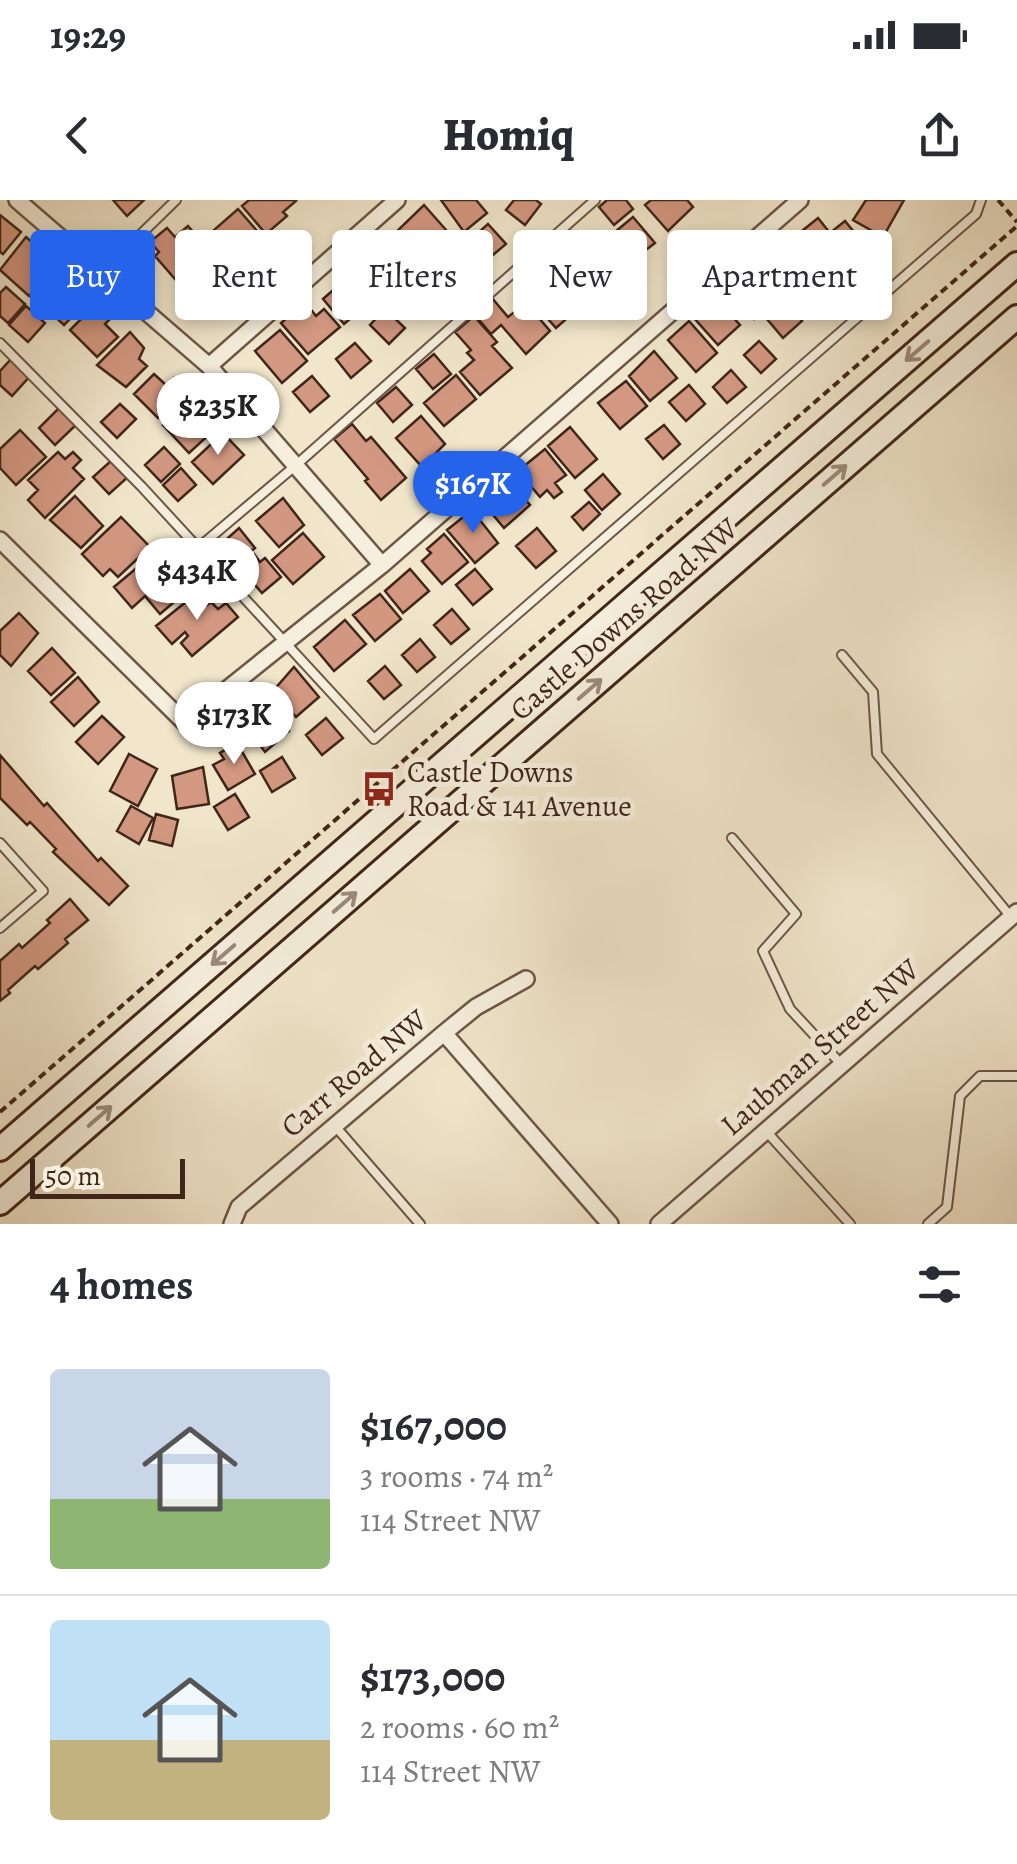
<!DOCTYPE html>
<meta charset="utf-8">
<style>
body{margin:0;font-family:Alegreya,serif;background:#f7f7f7;color:#2b2b33;height:100vh;display:flex;flex-direction:column;font-size:38px;white-space:nowrap}
*{box-sizing:border-box;margin:0}
p{font-size:32px;color:#7c7c81}
.icon{flex:none;width:55px;height:55px;fill:none;stroke:currentColor;stroke-width:2;stroke-linecap:round;stroke-linejoin:round}
.map{position:relative;height:1024px;overflow:hidden}
.sheet{display:flex;flex-direction:column;background:#fff;flex:1}
.sheet>*{flex:none}
.top-card{position:absolute;left:30px;top:30px;width:958px;height:90px;display:flex;gap:20px}
.scale{position:absolute;left:30px;bottom:25px;width:155px;box-sizing:border-box;padding-left:10px;border:5px solid #402619;border-top:0;font-size:28px;line-height:35px;white-space:nowrap;color:#402619;-webkit-text-stroke:8px #f6efdd;paint-order:stroke}
.price{position:absolute;translate:-50% -85px;padding:0 22px;border-radius:35px;background:#fff;color:#222;font-size:32px;line-height:65px;filter:drop-shadow(0 2px 5px #0008)}
.price::after{content:'';position:absolute;left:50%;top:60px;width:30px;height:22px;margin-left:-15px;background:inherit;clip-path:polygon(0 0,100% 0,50% 100%)}
.price.on{background:#2563eb;color:#fff}
ul{padding:0;list-style:none}
li{display:flex;align-items:center;gap:30px;height:250px;padding:0 50px}
li+li{border-top:2px solid #e1e1e2}
li span{display:grid;place-items:center;flex:none;width:280px;height:200px;border-radius:10px;color:#555}
li>.icon{margin-inline-start:auto}
span .icon{width:120px;height:120px;fill:#fffc;stroke-width:1}
li b{font-size:42px}
h2{display:flex;justify-content:space-between;align-items:center;height:120px;padding:0 50px;font-size:42px}
.pill{padding:0 35px;border-radius:10px;background:#fff;box-shadow:0 5px 15px #0003;font-size:35px;line-height:90px}
.pill.on{background:#2563eb;color:#fff}
.status{display:flex;justify-content:space-between;align-items:center;height:70px;padding:0 50px;background:#fff;direction:ltr}
.status svg{height:28px;fill:currentColor}
header{display:flex;justify-content:space-between;align-items:center;height:130px;padding:0 50px;background:#fff;font-size:45px;font-weight:800}
.map>svg:first-child{display:block}
.building{fill:#d39881;stroke:#402619;stroke-width:2.5}
.lines{fill:none;stroke-linecap:round;stroke-linejoin:round}
.service-casing{stroke:#6c5646;stroke-width:12}
.minor-casing{stroke:#6c5646;stroke-width:20}
.secondary-casing{stroke:#402619;stroke-width:28}
.path{stroke:#402619;stroke-width:4;stroke-dasharray:8 5;stroke-linecap:butt}
.service{stroke:#f6efdd;stroke-width:8}
.minor{stroke:#f6efdd;stroke-width:15}
.secondary{stroke:#f6efdd;stroke-width:22}
.oneway{stroke:#9b8a7b}
.labels{text-anchor:middle;dominant-baseline:central;stroke-width:10;stroke-linejoin:round;paint-order:stroke}
.street-label{font-size:30px;fill:#402619;stroke:#f6efdd}
.poi-label{font-size:30px;fill:#402619;stroke:#f6efdd;text-anchor:start}
</style>
<div class="status"><b>19:29</b><svg viewBox="0 0 49 12"><path d="M0 12V9h3v3zM5 12V6h3v6zM10 12V3h3v9zM15 12V0h3v12zM26 1h20v11H26zM47 4h2v5h-2z"/></svg></div>
<header><svg class="icon" aria-label="back" viewBox="0 0 24 24"><path d="M15 5l-7 7 7 7"/></svg>Homiq<svg class="icon" aria-label="share" viewBox="0 0 24 24"><path d="M12 15V3M7 8l5-5 5 5M5 13v7h14v-7"/></svg></header>
<div class="map">
<svg width="1017" height="1024" viewBox="0 0 1017 1024">
<rect width="100%" height="100%" fill="#f1e6cb"/>
<filter id="stains"><feTurbulence type="fractalNoise" baseFrequency=".002" numOctaves="4"/><feColorMatrix values="0 0 0 0 .2 0 0 0 0 .09 0 0 0 0 .02 0 0 0 .5 -.17"/></filter>
<radialGradient id="worn" r=".72"><stop offset=".6" stop-color="#630" stop-opacity="0"/><stop offset="1" stop-color="#630" stop-opacity=".3"/></radialGradient>
<path class="building" d="M113,0H144L127,16Z
M249,0H295L296,1L283,12L287,16L266,34L242,6Z
M441,0H476L487,13L464,32Z
M514,0H536L541,4L525,25L506,10Z
M607,0H626L633,9L614,25L599,7Z
M651,0H687L693,7L668,31L645,5Z
M866,0H904L883,37L853,20Z
M424,5L447,31L414,59L393,35Z
M238,9L258,32L246,42L250,47L230,64L206,37Z
M0,15L21,32L3,54L0,52Z
M633,17L655,43L630,62L609,37Z
M818,18L830,33L845,21L863,43L846,50L825,68L797,35Z
M488,24L506,44L487,60L470,40Z
M188,26L225,69L202,89L186,70L175,79L155,56L159,52L150,42L167,28L175,37Z
M570,34L586,53L567,69L550,51Z
M387,36L409,61L377,89L355,64Z
M26,37L42,51L34,60L49,73L29,96L0,70Z
M782,42L805,67L779,90L758,65Z
M606,44L627,68L598,97L575,71Z
M439,50L456,70L435,87L419,67Z
M544,56L560,74L544,88L529,70Z
M418,69L434,88L414,105L398,86Z
M754,70L773,93L757,107L762,113L754,119L727,92Z
M818,70L835,89L817,104L800,86L805,81L801,76L807,71L811,76Z
M355,71L377,96L344,124L323,99Z
M57,77L69,89L76,82L92,96L64,125L36,99Z
M558,80L581,106L556,128L533,102Z
M6,87L25,104L8,123L0,116V93Z
M492,98L508,117L526,103L550,131L526,154L501,125L491,134L474,114Z
M99,101L113,116L105,124L118,137L97,157L70,130Z
M305,102L316,116L324,109L340,127L308,154L281,123Z
M719,102L740,125L718,145L694,118L707,106L710,110Z
M785,102L802,121L783,138L767,119Z
M26,106L45,123L28,142L9,125Z
M385,109L405,128L389,144L370,125Z
M474,116L497,142L492,146L512,168L480,195L460,172L474,160L467,153L471,150L455,132Z
M689,121L717,153L696,172L668,140Z
M280,130L307,161L282,183L255,151Z
M130,132L144,148L139,159L147,166L126,187L97,165Z
M759,141L776,159L761,173L744,155Z
M355,143L371,161L351,178L336,159Z
M654,151L677,178L650,201L629,176Z
M434,154L451,174L433,189L416,169Z
M12,158L31,175L12,196L0,185V171Z
M731,170L746,187L727,203L713,187Z
M154,174L166,185L174,178L186,190L158,218L134,194Z
M456,175L476,199L444,226L424,203Z
M312,176L329,196L310,212L293,192Z
M626,181L647,206L620,229L598,203Z
M689,185L705,204L686,221L669,202Z
M396,187L412,205L393,222L377,203Z
M192,198L207,213L200,221L211,233L189,253L163,225Z
M120,204L136,219L117,238L101,222Z
M61,206L78,223L55,245L39,228Z
M421,216L445,244L422,267L396,238Z
M352,224L366,241L371,237L406,278L381,300L365,281L368,279L334,239Z
M664,225L680,244L663,259L646,239Z
M570,227L597,259L575,278L548,246Z
M20,230L46,257L16,285L0,268V249Z
M223,233L244,255L213,284L192,262Z
M164,247L180,264L161,282L145,265Z
M545,249L566,275L555,283L562,292L554,298L547,290L540,297L518,271Z
M58,252L65,259L73,252L81,260L73,268L84,279L45,318L28,300L38,290L28,280Z
M112,260L128,277L109,294L93,277Z
M181,268L196,285L178,301L163,285Z
M603,274L620,294L602,310L585,290Z
M507,279L530,305L504,328L483,303Z
M75,296L103,326L81,348L50,320Z
M283,298L304,325L279,347L256,321Z
M589,302L600,314L583,330L572,317Z
M472,310L498,343L475,363L447,330Z
M121,317L150,347L118,377L110,369L103,376L82,354Z
M239,328L255,348L236,364L220,345Z
M537,328L556,351L536,368L516,346Z
M303,333L324,357L293,384L272,360Z
M444,334L468,362L442,384L422,361L431,353L427,349Z
M157,351L179,377L184,373L194,385L160,414L145,396L132,408L114,387Z
M254,354L260,362L265,358L281,377L262,393L239,367Z
M410,369L429,391L403,413L385,391Z
M475,369L492,389L473,405L456,385Z
M197,393L207,405L211,402L218,409L226,403L238,417L192,456L181,443L188,436L185,432L172,444L156,426Z
M380,394L401,419L375,441L353,415Z
M452,409L469,429L451,444L434,425Z
M19,413L38,433L11,466L0,455V431Z
M345,420L366,444L334,471L314,447Z
M420,439L435,457L417,472L402,455Z
M52,448L75,473L51,495L28,471Z
M385,466L401,485L384,499L368,481Z
M294,467L319,497L296,517L273,491Z
M78,477L99,502L74,526L51,502Z
M263,500L289,531L265,552L241,519Z
M102,516L124,537L98,564L76,542Z
M326,518L343,538L322,555L306,535Z
M237,543L255,574L228,590L213,565L224,559L220,553Z
M129,554L157,569L138,606L110,591Z
M0,555L44,606L47,603L98,661L101,658L128,686L109,705L53,652L56,649L30,622L27,625L0,598Z
M282,557L295,578L272,592L260,571Z
M203,567L209,604L177,609L172,576Z
M235,594L249,617L228,630L214,607Z
M131,606L153,618L139,644L117,631Z
M156,614L178,620L172,646L149,640Z
M70,699L88,720L65,739L68,743L38,769L35,766L8,790L10,793L0,801V761L19,744L22,748L50,723L47,720Z"/>
<g class="lines">
<defs>
<path id="service" d="M101,73L176,0
M0,143L142,287L374,539L976,14L981,0
M198,348L295,266L595,0
M842,455L873,492L877,554L1011,717
M732,638L796,714L763,751L790,809L842,865
M0,643L43,691L0,728
M335,926L420,1024
M766,931L850,1024
M928,1024L947,1007L960,896L980,876H1017"/>
<path id="minor" d="M17,0L209,166L382,365
M209,166L397,0
M0,340L185,523L382,365L800,0
M444,833L610,1024
M232,1024L239,1007L444,833L476,807L526,779
M659,1024L1017,712"/>
<path id="secondary" d="M0,949L1017,64
M0,1003L1017,117"/>
</defs>
<use href="#service" class="service-casing"/>
<use href="#minor" class="minor-casing"/>
<use href="#secondary" class="secondary-casing"/>
<path class="path" d="M998,0L1017,22
M0,912L1017,26"/>
<use href="#service" class="service"/>
<use href="#minor" class="minor"/>
<use href="#secondary" class="secondary"/>
</g>
<defs><path id="oneway-shaft" d="M-6 0H5M1.5-3L5.5 0L1.5 3" fill="none" stroke-width="1.6" stroke-linecap="round" stroke-linejoin="round" transform="scale(2.5)"/></defs>
<g class="oneway">
<use href="#oneway-shaft" transform="translate(917 151) rotate(139)"/>
<use href="#oneway-shaft" transform="translate(835 275) rotate(-41)"/>
<use href="#oneway-shaft" transform="translate(590 489) rotate(-41)"/>
<use href="#oneway-shaft" transform="translate(345 702) rotate(-41)"/>
<use href="#oneway-shaft" transform="translate(223 755) rotate(139)"/>
<use href="#oneway-shaft" transform="translate(100 916) rotate(-41)"/>
</g>
<defs>
<symbol id="bus-bare" viewBox="-9 -9 18 18"><path d="M-5-6H5V4H4V6H2V4H-2V6H-4V4H-5ZM-3.5-4V0h7V-4ZM-3.5 1.2v1.5H-2V1.2ZM2 1.2v1.5H3.5V1.2Z" fill="#8f2418" stroke="#f6efdd" stroke-width="2.5" paint-order="stroke"/></symbol>
</defs>
<g fill-rule="evenodd">
<use href="#bus-bare" x="354" y="564" width="50" height="50"/>
</g>
<g class="labels">
<g class="street-label">
<text transform="translate(624 419) rotate(-41)">Castle Downs Road NW</text>
<text transform="translate(820 847) rotate(-41)">Laubman Street NW</text>
<text transform="translate(354 873) rotate(-40)">Carr Road NW</text>
</g>
<g class="poi-label">
<text x="407" y="572">Castle Downs<tspan x="407" dy="34">Road &amp; 141 Avenue</tspan></text>
</g>
</g>
<rect width="100%" height="100%" filter="url(#stains)"/>
<rect width="100%" height="100%" fill="url(#worn)"/>
</svg>
<div class="scale">50 m</div>
<b class="price" style="left:218px;top:258px">$235K</b>
<b class="price on" style="left:473px;top:336px">$167K</b>
<b class="price" style="left:197px;top:423px">$434K</b>
<b class="price" style="left:234px;top:567px">$173K</b>
<div class="top-card">
<a class="pill on">Buy</a>
<a class="pill">Rent</a>
<a class="pill">Filters</a>
<a class="pill">New</a>
<a class="pill">Apartment</a>
</div>
</div>
<section class="sheet">
<h2>4 homes<svg class="icon" aria-label="filters" viewBox="0 0 24 24"><path d="M4 7h16M4 17h16"/><circle cx="9" cy="7" r="2"/><circle cx="15" cy="17" r="2"/></svg></h2>
<ul>
<li><span style="background:linear-gradient(#c9d6e8 65%,#8fb573 0)"><svg class="icon" aria-label="home" viewBox="0 0 24 24"><path d="M3 11l9-7 9 7M6 9v11h12V9"/></svg></span><div><b>$167,000</b><p>3 rooms · 74 m²</p><p>114 Street NW</p></div></li>
<li><span style="background:linear-gradient(#bfe0f5 60%,#c2b280 0)"><svg class="icon" aria-label="home" viewBox="0 0 24 24"><path d="M3 11l9-7 9 7M6 9v11h12V9"/></svg></span><div><b>$173,000</b><p>2 rooms · 60 m²</p><p>114 Street NW</p></div></li>
</ul>
</section>
